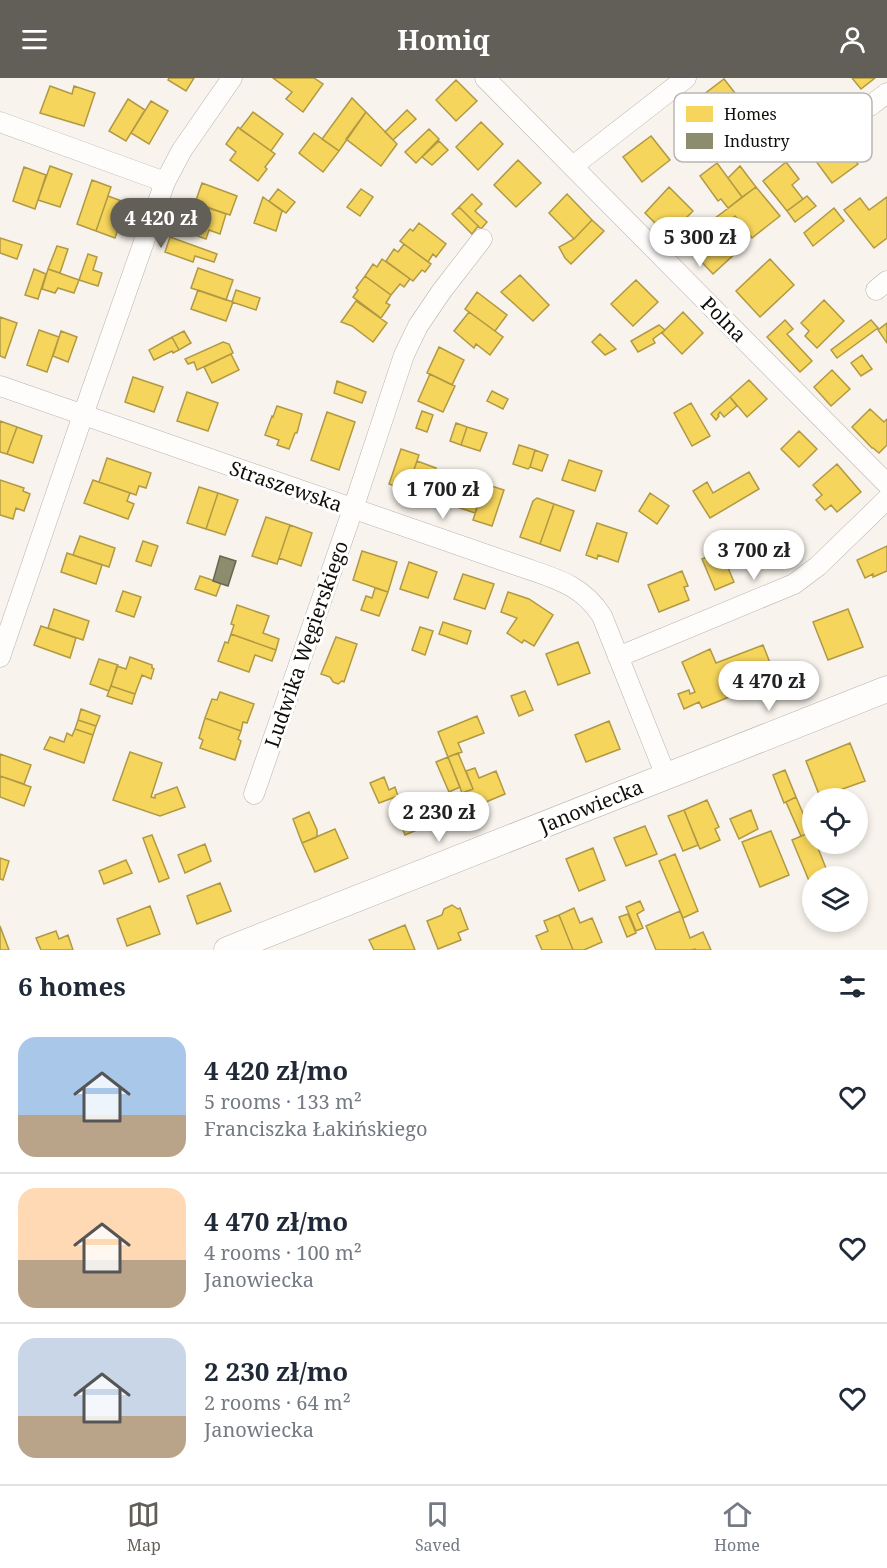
<!DOCTYPE html>
<meta charset="utf-8">
<style>
body{margin:0;font-family:"Noto Serif",serif;background:#f2f2f3;color:#1f2937;height:100vh;display:flex;flex-direction:column;font-size:22px;white-space:nowrap}
*{box-sizing:border-box;margin:0}
p{font-size:20px;color:#747a83}
.icon{flex:none;width:33px;height:33px;fill:none;stroke:currentColor;stroke-width:2;stroke-linecap:round;stroke-linejoin:round}
.map{position:relative;height:872px;overflow:hidden}
.side{display:flex;flex-direction:column;background:#fff;flex:1}
.side>*{flex:none}
.fabs{position:absolute;left:802px;top:710px;display:grid;gap:12px}
.fabs a{display:grid;place-items:center;width:66px;height:66px;border-radius:50%;background:#fff;box-shadow:0 3px 9px #0003;font-size:30px}
.price{position:absolute;translate:-50% -51px;padding:0 14px;border-radius:21px;background:#fff;color:#222;font-size:20px;line-height:39px;filter:drop-shadow(0 2px 3px #0008)}
.price::after{content:'';position:absolute;left:50%;top:36px;width:18px;height:14px;margin-left:-9px;background:inherit;clip-path:polygon(0 0,100% 0,50% 100%)}
.price.current{background:#625e58;color:#fff}
ul{padding:0;list-style:none}
li{display:flex;align-items:center;gap:18px;height:150px;padding:0 18px}
li+li{border-top:2px solid #e0e1e3}
li span{display:grid;place-items:center;flex:none;width:168px;height:120px;border-radius:18px;color:#555}
li>.icon{margin-inline-start:auto}
span .icon{width:72px;height:72px;fill:#fffc;stroke-width:1}
li b{font-size:26px}
h2{display:flex;justify-content:space-between;align-items:center;height:72px;padding:0 18px;font-size:26px}
header{display:flex;justify-content:space-between;align-items:center;height:78px;padding:0 18px;background:#625e58;color:#fff;font-size:27px;font-weight:700}
.tabs{display:flex;justify-content:space-around;align-items:center;height:84px;border-top:2px solid #e0e1e3;background:#fff;font-size:16px;color:#747a83}
.tabs a{display:grid;justify-items:center;gap:3px}
.tabs .current{color:#625e58}
.map>svg:first-child{display:block}
.homes{fill:#f6d55c;stroke:#b19943;stroke-width:1.5}
.industry{fill:#8c8c6e;stroke:#676650;stroke-width:1.5}
.lines{fill:none;stroke-linecap:round;stroke-linejoin:round}
.minor-casing{stroke:#b7b2ad;stroke-width:21}
.tertiary-casing{stroke:#b7b2ad;stroke-width:27}
.minor{stroke:#fefdfc;stroke-width:20}
.tertiary{stroke:#fefdfc;stroke-width:26}
.labels{text-anchor:middle;dominant-baseline:central;stroke-width:6;stroke-linejoin:round;paint-order:stroke}
.street-label{font-size:20px;fill:#110d09;stroke:#fff}
.key{fill:#fff;stroke:#b8b6b5;stroke-width:1.5}
.key-label{font-size:16px;fill:#110d09}
</style>
<header><svg class="icon" aria-label="menu" viewBox="0 0 24 24"><path d="M4 6h16M4 12h16M4 18h16"/></svg>Homiq<svg class="icon" aria-label="person" viewBox="0 0 24 24"><circle cx="12" cy="8" r="4"/><path d="M4 21q1-7 8-7t8 7"/></svg></header>
<div class="map">
<svg width="887" height="872" viewBox="0 0 887 872">
<rect width="100%" height="100%" fill="#f8f3ec"/>
<path class="homes" d="M169,0H194L186,13L168,2Z
M273,0H314L323,6L303,34L286,21L292,14Z
M852,0H875L861,11Z
M724,1L746,29L721,48L699,20Z
M456,2L477,23L456,43L436,22Z
M50,8L72,16L74,8L95,15L84,48L40,35Z
M352,20L366,34L339,73L322,61Z
M128,21L145,32L126,63L109,53Z
M151,23L168,33L149,66L131,55Z
M407,32L416,41L393,62L385,54Z
M253,34L283,56L271,73L240,51Z
M366,34L397,66L381,88L346,61Z
M481,44L503,66L478,92L456,69Z
M238,49L275,76L265,89L267,91L258,103L230,82L236,74L226,66Z
M429,51L439,61L416,85L405,74Z
M314,55L339,73L323,94L299,75Z
M651,58L670,82L642,104L623,79Z
M439,63L448,72L432,87L422,79Z
M838,64L847,75L849,74L858,86L832,105L815,82Z
M518,82L541,105L516,129L494,107Z
M786,84L799,101L792,107L803,121L787,133L763,103Z
M717,85L742,119L728,130L721,121L718,123L700,98Z
M50,88L72,96L60,129L38,122Z
M740,88L756,109L742,119L728,100Z
M24,89L46,97L35,131L13,123Z
M92,102L111,109L96,153L77,146Z
M202,105L237,118L230,137L195,125Z
M669,109L693,133L680,146L676,143L664,154L645,135Z
M756,109L780,138L752,160L735,138L720,149L714,141Z
M278,111L295,124L286,135L269,123Z
M361,111L373,119L360,138L347,129Z
M472,116L482,126L475,133L487,144L481,151L459,129Z
M567,116L592,142L574,161L549,135Z
M108,118L127,125L115,160L96,153Z
M807,118L816,128L795,144L787,133Z
M263,119L282,133L276,153L254,145Z
M887,119V160L874,170L844,132L860,120L869,132Z
M191,124L226,136L220,156L209,152L206,161L189,155L192,146L184,144Z
M459,129L478,148L472,156L452,136Z
M834,130L844,143L813,168L804,155Z
M592,142L604,153L571,186L565,180L559,169L574,161Z
M419,145L446,166L436,179L433,176L428,184L400,163L410,151L413,153Z
M719,151L739,172L713,196L693,175Z
M170,159L217,176L214,184L195,178L193,184L165,174Z
M0,160L22,167L17,181L0,175Z
M404,166L431,186L425,194L422,192L413,203L386,183L394,171L398,174Z
M57,168L68,171L60,195L48,191Z
M88,176L97,179L93,192L102,195L98,208L79,202Z
M382,181L410,201L404,209L400,206L391,217L365,198L373,186L377,189Z
M770,181L794,207L760,239L736,213Z
M198,190L233,202L226,222L191,210Z
M34,191L46,196L38,221L25,217Z
M48,191L79,202L74,215L58,210L55,215L42,211Z
M520,197L549,227L533,243L501,214Z
M365,198L391,217L386,225L390,227L381,240L353,219L358,212L356,210Z
M636,202L658,224L633,248L611,226Z
M198,212L233,224L226,243L191,231Z
M236,212L260,220L256,232L232,224Z
M477,214L507,237L495,253L465,231Z
M824,222L844,243L817,270L805,258L809,253L801,245Z
M356,223L387,245L373,264L352,248L341,244Z
M469,234L503,259L490,277L476,266L474,270L454,253Z
M683,234L703,255L682,276L662,255Z
M0,239L17,245L5,280L0,278Z
M785,242L793,251L787,256L812,283L800,294L767,259Z
M871,242L878,250L837,280L831,272Z
M887,245V265L878,252Z
M659,247L665,252L653,261L655,265L638,274L631,263Z
M39,252L59,259L47,294L27,287Z
M61,253L77,259L68,284L53,278Z
M184,253L191,265L179,272L172,259Z
M600,256L616,271L605,277L592,264Z
M172,259L179,272L173,275L172,273L154,282L149,272Z
M223,264L229,266L233,275L197,292L194,284L188,286L185,281Z
M439,269L464,282L452,307L427,295Z
M231,276L239,292L212,305L204,289Z
M862,277L872,291L861,298L851,285Z
M832,292L850,311L831,328L814,309Z
M430,296L455,308L443,334L418,323Z
M133,299L163,309L154,334L125,324Z
M749,302L767,321L747,339L730,319Z
M337,303L366,314L362,325L334,315Z
M492,313L508,321L503,331L487,323Z
M187,314L218,325L208,353L177,343Z
M730,319L737,328L724,339L720,334L718,337L719,338L716,342L711,336Z
M691,325L710,358L692,368L674,335Z
M277,328L302,336L297,355H295L289,371L277,367L279,362L265,357L272,338L273,339Z
M870,331L884,344L887,341V367L879,375L873,370H872L852,349Z
M422,333L433,337L427,354L416,350Z
M327,334L355,344L339,392L311,382Z
M0,343L17,349L7,376L0,374Z
M456,345L467,349L461,367L450,363Z
M17,349L42,358L33,385L7,376Z
M467,349L487,355L480,373L461,367Z
M799,353L817,371L799,389L781,371Z
M519,367L535,372L530,389L528,391L513,386Z
M401,371L419,377L407,412L389,406Z
M535,372L548,377L542,393L530,389Z
M107,380L151,395L146,410L139,408L136,417L99,404Z
M569,382L602,393L595,413L562,402Z
M417,383L436,390L423,425L405,418Z
M837,386L861,414L837,434L831,427L825,432L816,422L822,417L813,407Z
M469,393L487,399L475,435L457,429Z
M749,394L759,411L710,440L693,413L707,404L713,415Z
M0,402L24,410L23,413L30,416L24,433L16,430L13,441L0,437Z
M93,402L130,415L127,423L134,426L128,441L84,425Z
M485,406L504,412L492,448L473,442Z
M199,409L218,415L206,451L187,445Z
M218,415L238,422L225,457L206,451Z
M650,415L669,428L657,446L639,433Z
M537,420L554,426L540,466L520,459L533,423Z
M554,426L574,433L560,473L540,466Z
M266,439L290,447L277,486L252,478Z
M597,445L627,455L618,484L598,477L597,481L586,477Z
M290,447L312,455L301,488L279,480Z
M785,453L800,470L785,485L769,468Z
M80,458L115,470L109,489L73,477Z
M143,463L158,468L151,488L136,483Z
M887,468V493L873,499V496L865,500L857,482Z
M362,473L397,484L388,514L353,502Z
M721,473L734,504L715,512L702,481Z
M67,475L102,487L96,506L61,494Z
M409,484L437,494L428,520L400,511Z
M682,493L688,508L684,509L689,522L659,534L648,507Z
M463,496L494,506L485,531L454,521Z
M200,498L221,505L216,518L195,511Z
M375,510L388,514L379,538L361,532L366,518L372,520Z
M123,513L141,519L134,539L116,533Z
M508,514L529,521L553,537L534,568L524,562L522,565L507,555L517,540L501,534Z
M237,527L269,538L263,555L279,561L276,572L231,556L234,547L231,546Z
M54,531L89,543L83,562L48,550Z
M848,531L863,569L828,582L813,544Z
M443,544L471,553L467,566L439,556Z
M41,548L76,560L70,580L34,567Z
M420,549L433,553L425,577L412,572Z
M231,556L276,572L272,583L255,577L249,594L218,583L225,564L228,565Z
M336,559L357,566L344,604L342,603L338,606L333,604L330,599L321,596Z
M578,564L590,595L558,607L546,576Z
M763,567L776,600L702,630L699,624L684,631L678,616L689,612L690,616L695,614L682,584L710,571L716,585Z
M130,579L152,587V590L154,591L151,601L142,597L135,616L111,608L117,588L126,591Z
M99,581L118,587L109,613L90,606Z
M111,608L135,616L132,626L107,618Z
M525,613L533,632L519,638L511,618Z
M220,614L254,626L247,645L243,644L241,653L205,640L212,621L217,622Z
M81,631L100,638L96,648L78,642Z
M477,638L484,655L458,665L462,674L448,679L438,654Z
M205,640L241,653L238,661L241,663L235,682L200,670L203,662L199,660Z
M78,642L96,648L93,657L75,651Z
M609,643L620,671L586,684L575,657Z
M75,651L93,657L84,685L44,671L50,659L64,664L67,655L72,658Z
M850,665L865,703L820,719L806,683Z
M130,674L162,685L151,719L155,720V717L177,709L185,729L160,738L113,722Z
M458,675L473,711L462,715L448,679Z
M0,676L31,687L24,706L0,698Z
M448,679L460,709L449,714L436,684Z
M475,690L479,700L496,693L505,716L469,731L462,715L473,711L466,693Z
M785,692L796,719L784,725L773,697Z
M0,698L31,709L24,728L0,719Z
M384,699L389,712L395,709L398,718L379,725L370,705Z
M796,719L811,754L801,758L786,724Z
M420,721L431,746L405,757L395,731Z
M707,722L719,749L715,751L720,762L700,771L684,732Z
M684,732L698,767L683,773L668,738Z
M751,732L758,751L739,761L730,741Z
M309,734L317,752V759L302,765L293,741Z
M645,748L657,776L626,788L614,760Z
M335,751L348,780L315,794L302,765Z
M771,753L789,797L760,809L742,764Z
M811,754L813,759V765H816L829,798H813L812,810L792,762Z
M152,757L169,800L159,804L143,760Z
M205,766L211,783L185,795L178,777Z
M593,770L605,802L579,813L566,781Z
M675,776L698,833L683,840L659,783Z
M0,780L9,783L3,802L0,801Z
M126,782L132,795L104,806L99,793Z
M220,805L231,833L197,846L187,818Z
M640,823L644,832L637,836L643,850L636,853L626,829Z
M452,827L458,831L460,830L468,851L458,855L461,862L438,871L427,843L442,837L444,831Z
M150,828L160,856L127,868L117,841Z
M574,830L580,845L592,840L602,864L584,872H573L559,837Z
M680,833L690,860L703,854L711,872H696L695,871L691,872H656L646,848Z
M628,836L636,855L627,859L619,839Z
M559,837L573,872H542L536,858L548,853L544,843Z
M405,847L415,872H374L369,862Z
M0,848L9,872H0Z
M56,853L59,861L68,857L73,872H41L36,860Z"/>
<path class="industry" d="M220,478L236,483L228,508L213,503Z"/>
<g class="lines">
<defs>
<path id="minor" d="M485,0L887,406
M870,28L887,15
M0,44L165,104
M573,88L686,0
M876,212L887,203
M0,308L525,490C557,501 583,508 602,538L666,698
M0,579L83,337L165,104L182,72L232,0
M618,579L794,506L818,488L887,421
M254,716L353,431L404,277L418,248L441,214L482,161"/>
<path id="tertiary" d="M227,872L887,611"/>
</defs>
<use href="#minor" class="minor-casing"/>
<use href="#tertiary" class="tertiary-casing"/>
<use href="#minor" class="minor"/>
<use href="#tertiary" class="tertiary"/>
</g>
<g class="labels">
<g class="street-label">
<text transform="translate(724 241) rotate(45)">Polna</text>
<text transform="translate(286 408) rotate(19)">Straszewska</text>
<text transform="translate(306 566) rotate(-71)">Ludwika Węgierskiego</text>
<text transform="translate(591 728) rotate(-22)">Janowiecka</text>
</g>
</g>
<rect x="674" y="15" width="198" height="69" rx="9" class="key"/>
<rect x="686" y="28" width="27" height="16" fill="#f6d55c"/>
<rect x="686" y="55" width="27" height="16" fill="#8c8c6e"/>
<g class="key-label">
<text x="724" y="42">Homes</text>
<text x="724" y="69">Industry</text>
</g>
</svg>
<div class="fabs">
<a><svg class="icon" aria-label="locate" viewBox="0 0 24 24"><circle cx="12" cy="12" r="6"/><path d="M12 2v4M12 18v4M2 12h4M18 12h4"/></svg></a>
<a><svg class="icon" aria-label="layers" viewBox="0 0 24 24"><path d="M12 4l9 5-9 5-9-5zM3 14l9 5 9-5"/></svg></a>
</div>
<b class="price current" style="left:161px;top:171px">4 420 zł</b>
<b class="price" style="left:700px;top:190px">5 300 zł</b>
<b class="price" style="left:443px;top:442px">1 700 zł</b>
<b class="price" style="left:754px;top:503px">3 700 zł</b>
<b class="price" style="left:769px;top:634px">4 470 zł</b>
<b class="price" style="left:439px;top:765px">2 230 zł</b>
</div>
<section class="side">
<h2>6 homes<svg class="icon" aria-label="filters" viewBox="0 0 24 24"><path d="M4 7h16M4 17h16"/><circle cx="9" cy="7" r="2"/><circle cx="15" cy="17" r="2"/></svg></h2>
<ul>
<li><span style="background:linear-gradient(#a9c7e8 65%,#b9a48a 0)"><svg class="icon" aria-label="home" viewBox="0 0 24 24"><path d="M3 11l9-7 9 7M6 9v11h12V9"/></svg></span><div><b>4 420 zł/mo</b><p>5 rooms · 133 m²</p><p>Franciszka Łakińskiego</p></div><svg class="icon" aria-label="heart" viewBox="0 0 24 24"><path d="M12 20l-8-8c-3-5 5-10 8-4 3-6 11-1 8 4z"/></svg></li>
<li><span style="background:linear-gradient(#ffd9b3 60%,#b9a48a 0)"><svg class="icon" aria-label="home" viewBox="0 0 24 24"><path d="M3 11l9-7 9 7M6 9v11h12V9"/></svg></span><div><b>4 470 zł/mo</b><p>4 rooms · 100 m²</p><p>Janowiecka</p></div><svg class="icon" aria-label="heart" viewBox="0 0 24 24"><path d="M12 20l-8-8c-3-5 5-10 8-4 3-6 11-1 8 4z"/></svg></li>
<li><span style="background:linear-gradient(#c9d6e8 65%,#b9a48a 0)"><svg class="icon" aria-label="home" viewBox="0 0 24 24"><path d="M3 11l9-7 9 7M6 9v11h12V9"/></svg></span><div><b>2 230 zł/mo</b><p>2 rooms · 64 m²</p><p>Janowiecka</p></div><svg class="icon" aria-label="heart" viewBox="0 0 24 24"><path d="M12 20l-8-8c-3-5 5-10 8-4 3-6 11-1 8 4z"/></svg></li>
</ul>
</section>
<nav class="tabs">
<a class="current"><svg class="icon" aria-label="map" viewBox="0 0 24 24"><path d="M3 6l6-2 6 2 6-2v14l-6 2-6-2-6 2zM9 4v14M15 6v14"/></svg>Map</a>
<a><svg class="icon" aria-label="saved" viewBox="0 0 24 24"><path d="M7 4h10v16l-5-4-5 4z"/></svg>Saved</a>
<a><svg class="icon" aria-label="home" viewBox="0 0 24 24"><path d="M3 11l9-7 9 7M6 9v11h12V9"/></svg>Home</a>
</nav>
